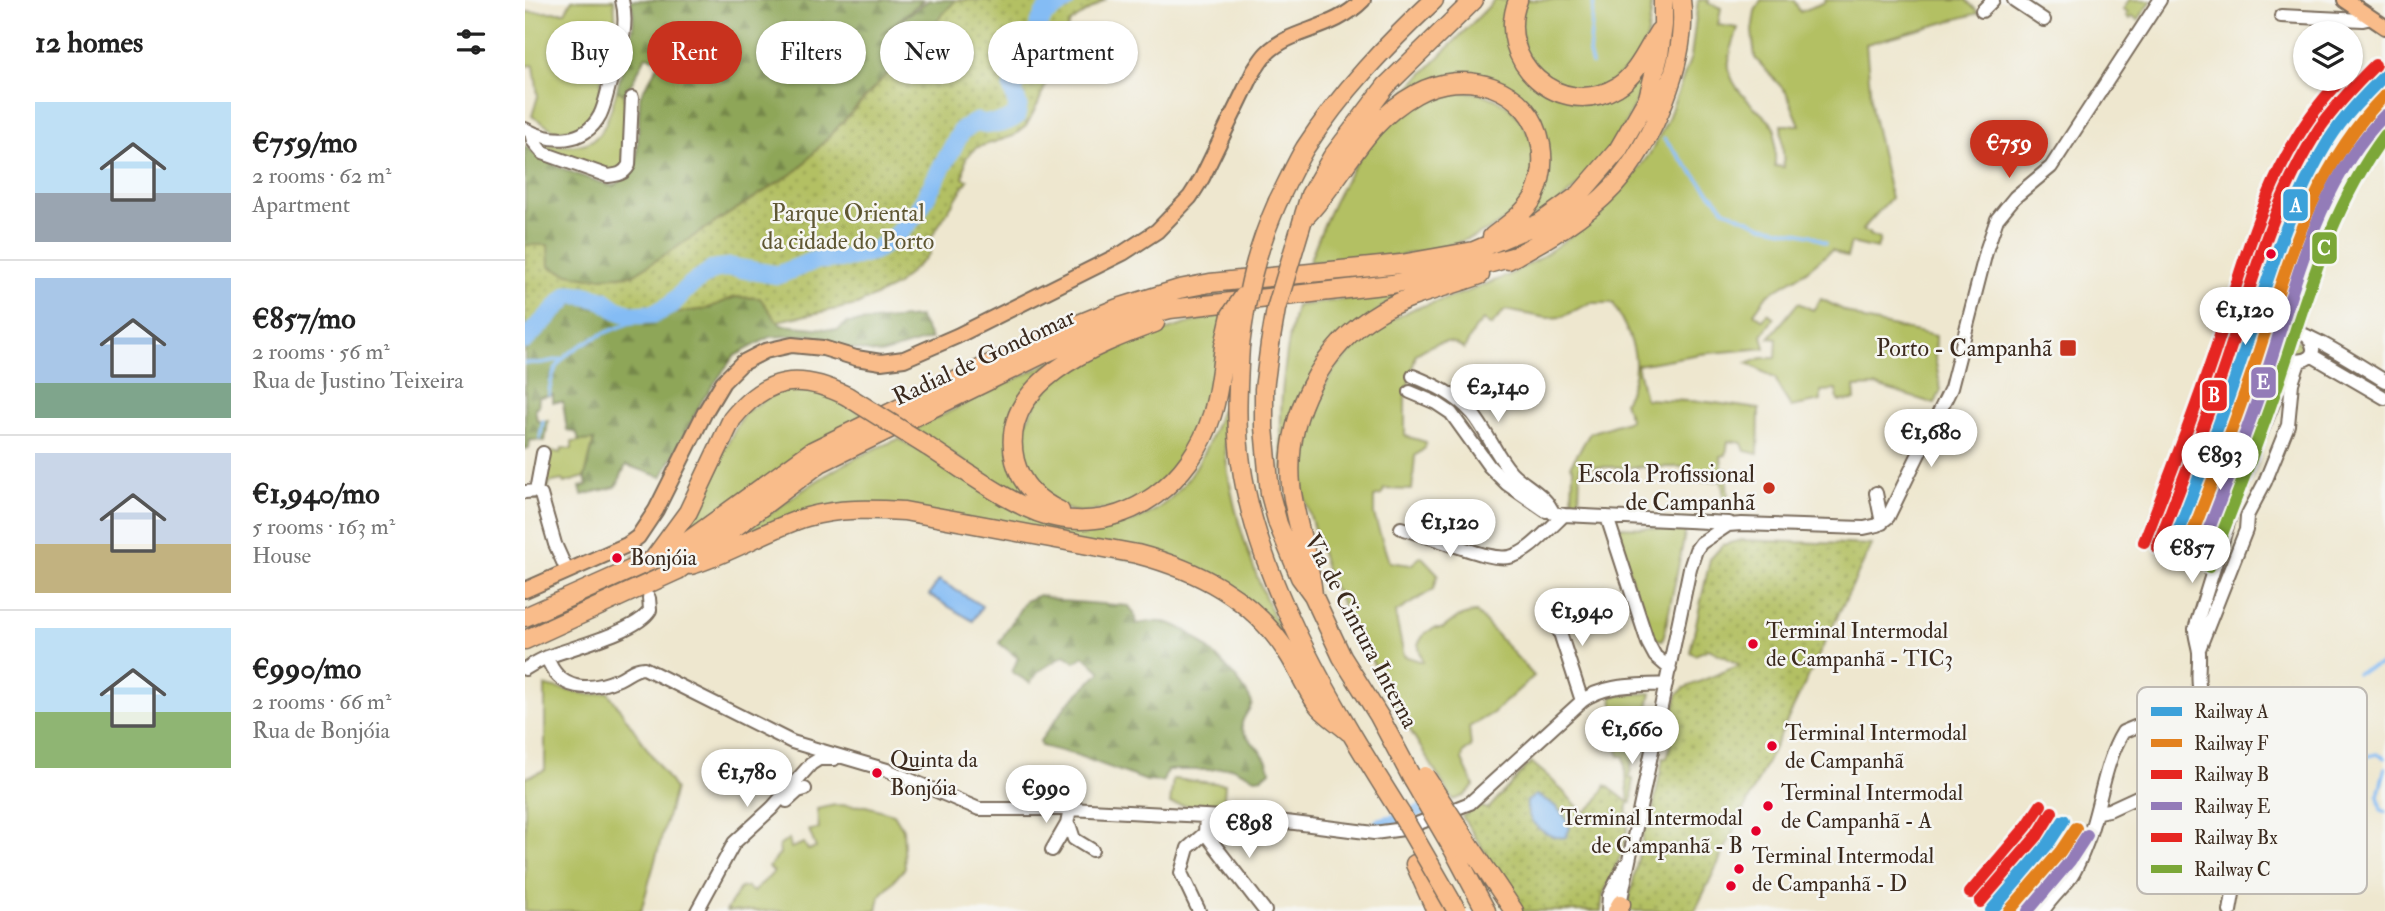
<!DOCTYPE html>
<meta charset="utf-8">
<style>
body{margin:0;font-family:"IM FELL Double Pica",serif;background:#f2f2f2;color:#222;height:100vh;display:flex;flex-direction:column;font-size:26px;white-space:nowrap}
*{box-sizing:border-box;margin:0}
p{font-size:23px;color:#767676}
.icon{flex:none;width:38px;height:38px;fill:none;stroke:currentColor;stroke-width:2;stroke-linecap:round;stroke-linejoin:round}
.map{position:relative;flex:1;overflow:hidden}
.panel{display:flex;flex-direction:column;background:#fff;width:525px}
.panel>*{flex:none}
.hud{position:absolute;left:21px;top:21px;width:665px;height:63px;display:flex;gap:14px}
.buttons{position:absolute;left:1768px;top:21px;display:grid;gap:14px}
.buttons a{display:grid;place-items:center;width:70px;height:70px;border-radius:50%;background:#fff;box-shadow:0 2px 5px #0004;font-size:35px}
.price{position:absolute;translate:-50% -60px;padding:0 16px;border-radius:24px;background:#fff;color:#222;font-size:23px;line-height:46px;filter:drop-shadow(0 2px 4px #0008)}
.price::after{content:'';position:absolute;left:50%;top:42px;width:21px;height:16px;margin-left:-10px;background:inherit;clip-path:polygon(0 0,100% 0,50% 100%)}
.price.active{background:#c8321e;color:#fff}
ul{padding:0;list-style:none}
li{display:flex;align-items:center;gap:21px;height:175px;padding:0 35px}
li+li{border-top:2px solid #e0e0e0}
li span{display:grid;place-items:center;flex:none;width:196px;height:140px;border-radius:0px;color:#555}
li>.icon{margin-inline-start:auto}
span .icon{width:84px;height:84px;fill:#fffc;stroke-width:1}
li b{font-size:30px}
h2{display:flex;justify-content:space-between;align-items:center;height:84px;padding:0 35px;font-size:30px}
.tag{padding:0 24px;border-radius:32px;background:#fff;box-shadow:0 2px 5px #0004;font-size:24px;line-height:63px}
.tag.active{background:#c8321e;color:#fff}
main{display:flex;flex:1;min-height:0}
.map>svg:first-child{display:block}
.grass{fill:#b3c063;stroke:#777540;stroke-width:2}
.forest{fill:url(#forest-firs);stroke:#64683c;stroke-width:2}
.park{fill:url(#park-dots);stroke:#777540;stroke-width:2}
.water{fill:#84bcf4;stroke:#607389;stroke-width:2}
.lines{fill:none;stroke-linecap:round;stroke-linejoin:round}
.stream{stroke:#84bcf4;stroke-width:3.5}
.canal{stroke:#84bcf4;stroke-width:12}
.river{stroke:#84bcf4;stroke-width:19}
.minor-tunnel{stroke:#cac1ac;stroke-width:12;stroke-dasharray:12 6;stroke-linecap:butt}
.minor-casing{stroke:#7a6c5c;stroke-width:16}
.major-casing{stroke:#7a6c5c;stroke-width:18}
.highway-casing{stroke:#7a6c5c;stroke-width:21}
.minor{stroke:#fff;stroke-width:12}
.major{stroke:#f9bc8a;stroke-width:14}
.highway{stroke:#f9bc8a;stroke-width:18}
.highway-bridge-casing{stroke:#7a6c5c;stroke-width:21;stroke-linecap:butt}
.highway-bridge{stroke:#f9bc8a;stroke-width:18}
.rail-1-casing{stroke:#f6f6f2;stroke-width:18}
.rail-2-casing{stroke:#f6f6f2;stroke-width:18}
.rail-3-casing{stroke:#f6f6f2;stroke-width:18}
.rail-4-casing{stroke:#f6f6f2;stroke-width:18}
.rail-5-casing{stroke:#f6f6f2;stroke-width:18}
.rail-6-casing{stroke:#f6f6f2;stroke-width:18}
.rail-1{stroke:#3ca1da;stroke-width:12}
.rail-2{stroke:#e3811f;stroke-width:12}
.rail-3{stroke:#e62621;stroke-width:12}
.rail-4{stroke:#937bb8;stroke-width:12}
.rail-5{stroke:#e62621;stroke-width:12}
.rail-6{stroke:#7ba738;stroke-width:12}
.bus-dot{fill:#e4002b;stroke:#f6f6f2;stroke-width:2.5}
.poi-dot{fill:#c8321e;stroke:#f6f6f2;stroke-width:2.5}
.labels{text-anchor:middle;dominant-baseline:central;stroke-width:5;stroke-linejoin:round;paint-order:stroke}
.bus-label{font-size:22px;fill:#3b2a1e;stroke:#f6f6f2;text-anchor:start}
.park-label{font-size:24px;fill:#5f5733;stroke:#f6f6f2}
.poi-label{font-size:24px;fill:#3b2a1e;stroke:#f6f6f2;text-anchor:end}
.street-label{font-size:24px;fill:#3b2a1e;stroke:#f6f6f2}
.key{fill:#f6f6f2;stroke:#beb9b2;stroke-width:2}
.key-label{font-size:19px;fill:#3b2a1e}
.line-badge{stroke:#f6f6f2;stroke-width:2.5}
.badge-label{font-size:19px;text-anchor:middle;font-weight:bold;fill:#fff}
</style>
<main>
<section class="panel">
<h2>12 homes<svg class="icon" aria-label="filters" viewBox="0 0 24 24"><path d="M4 7h16M4 17h16"/><circle cx="9" cy="7" r="2"/><circle cx="15" cy="17" r="2"/></svg></h2>
<ul>
<li><span style="background:linear-gradient(#bfe0f5 65%,#9aa5b1 0)"><svg class="icon" aria-label="home" viewBox="0 0 24 24"><path d="M3 11l9-7 9 7M6 9v11h12V9"/></svg></span><div><b>€759/mo</b><p>2 rooms · 62 m²</p><p>Apartment</p></div></li>
<li><span style="background:linear-gradient(#a9c7e8 75%,#7fa58c 0)"><svg class="icon" aria-label="home" viewBox="0 0 24 24"><path d="M3 11l9-7 9 7M6 9v11h12V9"/></svg></span><div><b>€857/mo</b><p>2 rooms · 56 m²</p><p>Rua de Justino Teixeira</p></div></li>
<li><span style="background:linear-gradient(#c9d6e8 65%,#c2b280 0)"><svg class="icon" aria-label="home" viewBox="0 0 24 24"><path d="M3 11l9-7 9 7M6 9v11h12V9"/></svg></span><div><b>€1,940/mo</b><p>5 rooms · 163 m²</p><p>House</p></div></li>
<li><span style="background:linear-gradient(#bfe0f5 60%,#8fb573 0)"><svg class="icon" aria-label="home" viewBox="0 0 24 24"><path d="M3 11l9-7 9 7M6 9v11h12V9"/></svg></span><div><b>€990/mo</b><p>2 rooms · 66 m²</p><p>Rua de Bonjóia</p></div></li>
</ul>
</section>
<div class="map">
<svg width="1860" height="911" viewBox="0 0 1860 911">
<defs>
<pattern id="forest-firs" width="22" height="20" patternUnits="userSpaceOnUse" patternTransform="scale(1.75)"><rect width="22" height="20" fill="#8ea659"/><path d="M5 1l3.5 6h-7zM16 11l3.5 6h-7z" fill="#758749"/></pattern>
<pattern id="park-dots" width="8" height="8" patternUnits="userSpaceOnUse" patternTransform="scale(1.75)"><rect width="8" height="8" fill="#b3c063"/><path d="M2 2h.1M6 6h.1" fill="none" stroke="#939c51" stroke-width="1.8" stroke-linecap="round"/></pattern>
</defs>
<rect width="100%" height="100%" fill="#f6f6f2"/>
<filter id="ink" filterUnits="userSpaceOnUse"><feTurbulence type="fractalNoise" baseFrequency=".0143" numOctaves="2"/><feDisplacementMap in="SourceGraphic" scale="14" xChannelSelector="R" yChannelSelector="G"/><feConvolveMatrix kernelMatrix="1 2 1 2 8 2 1 2 1" color-interpolation-filters="sRGB"/></filter>
<filter id="wash" filterUnits="userSpaceOnUse"><feTurbulence type="fractalNoise" baseFrequency=".00686" numOctaves="4" result="noise"/><feDisplacementMap in="SourceGraphic" scale="28" xChannelSelector="R" yChannelSelector="G"/><feGaussianBlur stdDeviation="1.57" result="paint"/><feColorMatrix in="noise" values="0 0 0 0 0 0 0 0 0 0 0 0 0 0 0 0 0 1.4 0 .05"/><feComposite in="paint" operator="in"/></filter>
<g filter="url(#wash)">
<rect width="100%" height="100%" fill="#eee7cf"/>
<path class="grass" d="M47,0H89L91,28L76,81L75,115L52,128L30,131L7,116L13,96L9,65L0,66V12H40Z
M970,0H990L987,52L1049,102L1122,66L1118,87L1096,133L1070,169L1031,206L1000,221L1023,144L959,79L865,107Z
M1000,0H1126V14L1122,38L1115,57L1083,85L1057,91L1027,82L1000,54L994,21Z
M1173,0H1184L1183,3L1196,8L1193,25L1213,28C1210,39 1205,50 1204,61C1200,87 1235,110 1250,127V166L1259,167L1256,125H1275L1261,92L1230,58L1227,31L1230,11L1236,0H1269L1275,12L1300,2V0H1441L1454,13L1341,44L1347,111L1366,198L1337,230L1344,233V235L1355,239L1352,249L1326,243L1322,257L1307,250L1280,272L1242,295L1229,313L1238,320L1243,313L1249,318L1237,335L1240,348L1175,354L1112,365L1120,399L1183,402L1234,409L1233,454L1220,451L1217,443L1203,441L1201,455L1196,456L1197,468L1201,469L1204,511H1200L1197,481H1175L1164,467H1055L1054,508L1047,507L1048,468L1045,466L1065,433L1105,420L1099,402C1121,364 1107,339 1088,303H1065L1037,317L1022,318L980,310L966,326L958,320L950,329L939,349C922,335 908,344 891,354L880,398V436L901,442L900,448L890,456L887,490L859,489L857,495L849,497V515L864,562L886,565L896,556L913,574L909,589L870,613L879,656L898,662L893,644L900,633L910,628H918L933,617L951,612L1009,676L968,713L944,727L946,747L938,753L937,760L949,786L939,796L928,800L874,712L804,579L777,489L776,459L781,427L792,400L809,369L849,329L888,309L939,293L984,275L1015,258L1072,217L1105,180L1126,152L1142,121L1166,57Z
M1604,0H1627L1613,20L1607,16L1605,19L1601,16L1603,13L1598,10Z
M92,90L99,94L102,111L100,163L93,169L86,171L23,150L16,144C72,149 76,144 92,90Z
M945,92C972,95 990,108 1003,133C1014,154 1013,174 1002,194C998,200 995,207 990,212C945,253 843,262 784,262C807,202 838,126 902,100C916,94 930,93 945,92Z
M876,292L813,343L758,469C752,413 758,361 771,306Z
M1296,299L1339,320L1411,336L1410,358L1416,390L1410,404L1352,386L1329,387L1330,400L1313,401L1311,390L1296,391V401L1266,407L1253,386L1251,379L1222,363L1237,358H1251L1252,339L1244,338L1273,303L1288,310Z
M698,314C691,354 688,413 666,448C654,467 624,496 605,505C596,510 583,509 573,510C563,512 552,514 542,509C481,481 486,421 531,380C543,370 559,364 573,357C614,338 654,325 698,314Z
M1753,332L1775,342L1777,347L1775,351L1769,354L1747,344L1746,335Z
M538,356L486,427L506,502L489,494L389,429Z
M257,389L306,393L343,418L150,541L219,413Z
M696,409H699C696,487 725,567 758,637L679,574L336,506L204,544C258,504 310,462 374,439L534,525C625,542 671,489 696,409Z
M69,439L60,477L39,483L37,480L23,483L24,487L17,488L22,450L36,453L37,448L47,449V442Z
M1090,527L1161,529L1138,640L1125,638Z
M20,686L66,695L83,692L150,789L116,911H0V778L20,770Z
M1126,693L1112,759H1108L1104,778L1108,779L1107,803H1104L1099,756H1094L1087,696Z
M648,779L700,784L698,809L645,804Z
M310,805L341,806L369,814L378,829L380,868L355,896L352,911H201L215,888L222,887L228,892L249,872L244,867L255,854L254,846L264,839L266,848L279,843L283,850L291,848L284,830L294,829L292,809Z"/>
<path class="forest" d="M105,0H399L355,35L404,0H431L273,170L108,275L63,278L43,274L24,267L22,245H0V146C27,167 56,177 89,186L107,173L112,155L115,96L136,60L121,56L108,81L99,94L92,90C97,62 116,27 105,0Z
M210,297L235,298L256,325L313,330L322,323L394,317L406,339L356,354L323,348L286,335L245,337L209,356L177,401L137,477L101,465L91,487L57,495L55,487L62,485L60,477L69,440L54,441L52,433L42,430L38,402H28V395L14,397L13,407H10L12,421H23L20,441L5,440L4,448L0,449V351L33,313L55,300L73,304L100,319L181,309Z
M514,595L536,601L604,606L609,613L611,624C623,622 637,620 649,625C673,634 717,680 727,703C725,710 718,717 717,723C714,737 742,749 745,771L738,777L730,778L706,767L684,770H642L638,782L622,781L551,755L516,746L515,741L543,703L576,672L559,656L550,662L540,655L514,671L505,683L487,672L493,658L474,643L500,601Z"/>
<path class="park" d="M431,0H580L545,23L513,104L501,126L488,136L450,148L441,158L438,178L443,180L401,245L405,253L371,286L332,305L252,321L235,298L210,297L181,309L100,319L73,304L55,300L33,313L0,351V245H23L24,267L43,274L63,278L108,275L273,170Z
M1216,540L1347,545L1170,911H1105L1103,905L1121,822H1128L1127,815L1138,758H1142L1147,739L1143,738L1152,695L1159,688L1215,665L1184,649L1170,655L1165,652L1185,559L1198,545Z
M1006,762L1025,778L1059,813L1072,801L1081,785L1104,803L1101,814L1105,815L1097,853L1078,895L1076,911H997L937,816L954,806L963,809Z"/>
<path class="water" d="M414,580L457,606L448,621L404,595Z
M1011,795C1027,802 1039,811 1045,828L1041,837C1022,841 999,821 1002,801Z"/>
<g class="lines">
<path class="stream" d="M1067,64L1064,54L1069,0
M1139,139L1200,210L1238,226L1286,235L1301,243
M0,363H16L38,359
M24,395C25,381 28,369 38,359C57,339 103,324 129,314
M15,439L18,421
M1832,673L1860,663
M1816,695C1821,712 1823,724 1813,740L1817,752L1830,759L1852,754L1860,758
M1860,768L1853,796L1856,810L1860,812"/>
<path class="canal" d="M855,823L876,818L911,804"/>
<path class="river" d="M0,340L44,295H58L78,300L92,310L106,315L129,314L146,305L163,287L189,269L206,267L253,275L291,260L322,258L351,250L370,237L392,213L437,130L452,122C467,125 478,125 491,116L493,106L487,87L506,67L511,55L514,24L520,13L542,0"/>
</g>
</g>
<g filter="url(#ink)">
<g class="lines">
<path class="minor-tunnel" d="M105,555L114,575"/>
<defs>
<path id="minor" d="M1489,0L1519,20
M1457,11L1468,0
M1756,16L1838,20L1847,18
M0,129C26,143 59,145 75,115C81,103 83,86 88,73C95,49 104,26 97,0
M6,132L8,141L18,153L83,176C93,175 99,174 104,165L107,98
M1740,325L1746,322C1787,334 1824,359 1860,381
M1783,337C1806,370 1742,366 1736,341L1759,264L1796,163L1800,155L1806,149L1860,127
M1786,355L1860,398
M888,376C910,385 931,395 947,413C962,431 970,454 986,472C998,485 1022,495 1028,513L1039,515
M885,392L911,403L926,413L964,466L982,484L1021,511
M11,491L18,453
M0,492L11,491L16,495L30,544L42,571
M1351,493L1357,523
M1082,517L1123,643L1130,656L1145,669
M876,528L922,543L932,507
M922,543C991,566 987,565 1039,515L1204,523
M1026,605L1057,701
M1674,649L1721,530L1722,516L1740,482L1763,425L1767,383L1774,362
M22,657C34,692 64,692 94,679C103,675 109,668 119,668L267,742L362,770L454,809H545L737,819L849,833L879,829L945,803L1057,701C1080,683 1113,686 1141,684
M0,669C8,664 16,659 25,656C49,647 113,631 125,610L124,598
M262,801L273,791L280,789
M545,809L542,824L545,827L549,839L567,850
M1573,812L1584,810L1710,752
M681,817L680,833L740,911
M527,850L542,824
M172,911L209,843L247,808L286,764L294,759H309
M674,911L656,873L663,848L680,833
M1083,911L1084,896L1100,865
M1096,911V899L1165,568L1171,550L1176,543L1203,525L1217,524L1339,528L1353,525L1363,517L1426,388L1462,248L1472,219L1490,197L1526,167L1635,0
M1518,911C1526,898 1537,889 1546,877C1552,868 1556,857 1560,847C1575,812 1578,764 1598,732L1668,703L1676,697
M1705,911L1726,792L1725,784L1685,707C1668,689 1675,675 1674,652C1673,644 1670,637 1670,629L1712,494L1751,396L1746,353"/>
<path id="major" d="M1820,0L1860,27
M0,590L102,545L113,537L131,510L180,412L198,382L217,363L240,351L267,345L298,348L331,358L356,362L379,359L432,336L598,253L632,231L665,197L677,178L729,71C733,65 737,58 742,53C767,28 808,31 838,0"/>
<path id="highway" d="M993,0C969,61 1035,121 1092,87C1112,75 1122,50 1134,31
M753,201C762,183 770,165 780,148C816,92 861,45 909,0
M779,215L785,195L807,157L861,86L949,0
M778,219C820,177 836,124 891,94C939,67 1006,86 1016,145C1019,163 1017,180 1009,197C999,214 982,225 967,237
M983,260C1020,240 1059,218 1088,187C1127,145 1164,58 1156,0
M745,344L739,389V427L745,494L753,524L775,577L788,595L817,657L854,716L888,780
M715,346C713,385 710,424 716,463C733,585 811,711 876,814
M402,446C438,469 492,511 533,518C605,531 667,480 687,415C694,393 696,369 699,346
M535,511C513,501 496,484 490,461C471,382 572,344 630,323
M130,557L163,512L207,419C241,377 274,372 322,396
M166,565C206,553 242,529 282,517C314,508 346,509 379,511L612,554C673,570 727,598 762,652C773,668 780,688 792,704C799,714 814,723 824,732
M788,595C785,558 770,523 766,485C760,417 796,346 855,312C885,294 923,287 955,275
M0,617L152,549L287,451L512,341L593,308L654,289L685,283L876,264L949,251L1015,223L1055,194L1093,150L1123,98L1134,55L1138,25V0
M0,640L153,570L295,463L516,355L594,322L645,309L867,284L952,267L991,256
M944,844L989,911
M928,849L961,911
M890,864L911,911
M1092,911L1096,904"/>
</defs>
<use href="#minor" class="minor-casing"/>
<use href="#major" class="major-casing"/>
<use href="#highway" class="highway-casing"/>
<use href="#minor" class="minor"/>
<use href="#major" class="major"/>
<use href="#highway" class="highway"/>
<defs>
<path id="highway-bridge" d="M745,344L751,309L778,219
M699,346L706,315L719,296
M715,346C722,291 730,253 753,201
M322,396L402,446
M900,776L944,844
M888,780L928,849
M876,814L932,911"/>
</defs>
<use href="#highway-bridge" class="highway-bridge-casing"/>
<use href="#highway-bridge" class="highway-bridge"/>
<defs>
<path id="rail-1" d="M1645,552C1669,491 1693,429 1714,367C1740,290 1761,209 1804,140C1820,115 1840,95 1860,75
M1466,911L1524,843L1539,820"/>
<path id="rail-2" d="M1658,557C1682,496 1706,434 1727,372C1760,274 1785,170 1860,95
M1484,911L1535,852L1551,828"/>
<path id="rail-3" d="M1632,547C1656,486 1680,424 1701,362C1727,283 1748,199 1794,129C1810,106 1830,85 1850,65
M1455,902L1513,835L1527,812"/>
<path id="rail-4" d="M1671,562C1695,501 1719,440 1740,378C1770,289 1791,183 1860,115
M1503,911L1545,861L1562,835"/>
<path id="rail-5" d="M1619,542C1643,481 1667,419 1688,357C1720,263 1744,152 1817,79
M1445,893L1502,826L1516,805"/>
<path id="rail-6" d="M1684,567C1709,504 1733,442 1755,378C1783,293 1806,207 1860,135"/>
</defs>
<use href="#rail-1" class="rail-1-casing"/>
<use href="#rail-2" class="rail-2-casing"/>
<use href="#rail-3" class="rail-3-casing"/>
<use href="#rail-4" class="rail-4-casing"/>
<use href="#rail-5" class="rail-5-casing"/>
<use href="#rail-6" class="rail-6-casing"/>
<use href="#rail-1" class="rail-1"/>
<use href="#rail-2" class="rail-2"/>
<use href="#rail-3" class="rail-3"/>
<use href="#rail-4" class="rail-4"/>
<use href="#rail-5" class="rail-5"/>
<use href="#rail-6" class="rail-6"/>
</g>
</g>
<g class="bus-dot">
<circle cx="1746" cy="254" r="6"/>
<circle cx="92" cy="558" r="6"/>
<circle cx="1228" cy="644" r="6"/>
<circle cx="1247" cy="746" r="6"/>
<circle cx="352" cy="773" r="6"/>
<circle cx="1243" cy="806" r="6"/>
<circle cx="1231" cy="831" r="6"/>
<circle cx="1214" cy="869" r="6"/>
<circle cx="1206" cy="886" r="6"/>
</g>
<g class="poi-dot">
<rect x="1534" y="339" width="18" height="18" rx="3.5"/>
<circle cx="1244" cy="488" r="7"/>
</g>
<g class="labels">
<g class="bus-label">
<text x="105" y="558">Bonjóia</text>
<text x="1241" y="631">Terminal Intermodal<tspan x="1241" dy="28">de Campanhã - TIC3</tspan></text>
<text x="1260" y="733">Terminal Intermodal<tspan x="1260" dy="28">de Campanhã</tspan></text>
<text x="365" y="760">Quinta da<tspan x="365" dy="28">Bonjóia</tspan></text>
<text x="1256" y="793">Terminal Intermodal<tspan x="1256" dy="28">de Campanhã - A</tspan></text>
<text x="1218" y="818" text-anchor="end">Terminal Intermodal<tspan x="1218" dy="28">de Campanhã - B</tspan></text>
<text x="1227" y="856">Terminal Intermodal<tspan x="1227" dy="28">de Campanhã - D</tspan></text>
</g>
<g class="park-label">
<text x="323" y="213">Parque Oriental<tspan x="323" dy="28">da cidade do Porto</tspan></text>
</g>
<g class="poi-label">
<text x="1527" y="348">Porto - Campanhã</text>
<text x="1230" y="474">Escola Profissional<tspan x="1230" dy="28">de Campanhã</tspan></text>
</g>
<g class="street-label">
<text transform="translate(459 357) rotate(-25)">Radial de Gondomar</text>
<text transform="translate(836 631) rotate(62)">Via de Cintura Interna</text>
</g>
</g>
<rect x="1612" y="687" width="230" height="207" rx="10" class="key"/>
<rect x="1626" y="707" width="31" height="9" fill="#3ca1da"/>
<rect x="1626" y="739" width="31" height="8" fill="#e3811f"/>
<rect x="1626" y="770" width="31" height="9" fill="#e62621"/>
<rect x="1626" y="802" width="31" height="8" fill="#937bb8"/>
<rect x="1626" y="833" width="31" height="9" fill="#e62621"/>
<rect x="1626" y="865" width="31" height="8" fill="#7ba738"/>
<g class="key-label">
<text x="1669" y="718">Railway A</text>
<text x="1669" y="750">Railway F</text>
<text x="1669" y="781">Railway B</text>
<text x="1669" y="813">Railway E</text>
<text x="1669" y="844">Railway Bx</text>
<text x="1669" y="876">Railway C</text>
</g>
<g class="line-badge">
<rect x="1757" y="188" width="27" height="34" rx="7" fill="#3ca1da"/>
<rect x="1786" y="231" width="27" height="34" rx="7" fill="#7ba738"/>
<rect x="1725" y="366" width="27" height="33" rx="7" fill="#937bb8"/>
<rect x="1676" y="379" width="27" height="33" rx="7" fill="#e62621"/>
</g>
<g class="badge-label">
<text x="1771" y="212">A</text>
<text x="1799" y="255">C</text>
<text x="1738" y="389">E</text>
<text x="1689" y="402">B</text>
</g>
</svg>
<div class="buttons">
<a><svg class="icon" aria-label="layers" viewBox="0 0 24 24"><path d="M12 4l9 5-9 5-9-5zM3 14l9 5 9-5"/></svg></a>
</div>
<b class="price active" style="left:1484px;top:180px">€759</b>
<b class="price" style="left:1720px;top:347px">€1,120</b>
<b class="price" style="left:973px;top:424px">€2,140</b>
<b class="price" style="left:1406px;top:469px">€1,680</b>
<b class="price" style="left:1695px;top:492px">€893</b>
<b class="price" style="left:925px;top:559px">€1,120</b>
<b class="price" style="left:1667px;top:585px">€857</b>
<b class="price" style="left:1057px;top:648px">€1,940</b>
<b class="price" style="left:1107px;top:766px">€1,660</b>
<b class="price" style="left:222px;top:809px">€1,780</b>
<b class="price" style="left:521px;top:825px">€990</b>
<b class="price" style="left:724px;top:860px">€898</b>
<div class="hud">
<a class="tag">Buy</a>
<a class="tag active">Rent</a>
<a class="tag">Filters</a>
<a class="tag">New</a>
<a class="tag">Apartment</a>
</div>
</div>
</main>
